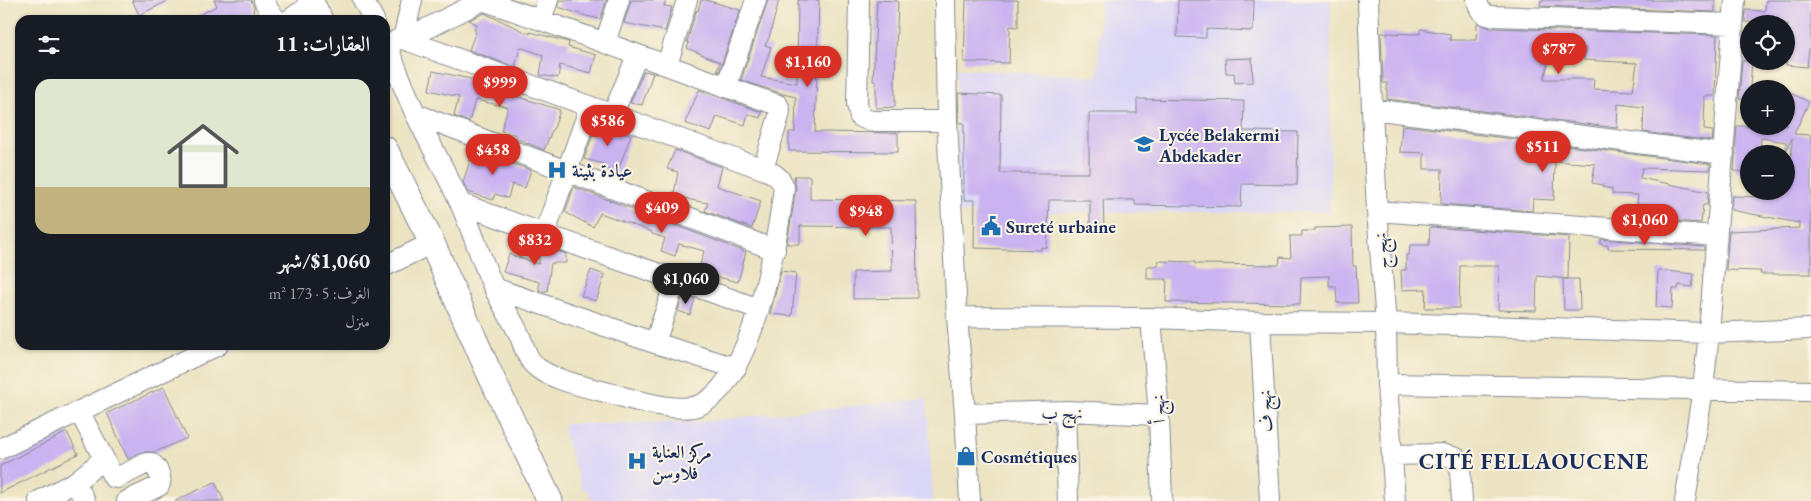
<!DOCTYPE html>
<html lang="ar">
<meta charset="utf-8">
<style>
body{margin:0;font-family:"EB Garamond",Amiri,serif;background:#20242c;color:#f1f3f6;direction:rtl;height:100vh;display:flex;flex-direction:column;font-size:19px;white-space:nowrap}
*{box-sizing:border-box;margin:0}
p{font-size:16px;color:#9ea1a6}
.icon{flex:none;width:28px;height:28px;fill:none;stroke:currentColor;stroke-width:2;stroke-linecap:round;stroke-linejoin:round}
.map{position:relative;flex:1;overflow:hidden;direction:ltr}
.drawer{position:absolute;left:15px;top:15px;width:375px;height:335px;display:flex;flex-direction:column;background:#171b24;border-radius:15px;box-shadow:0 1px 4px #0004;direction:rtl}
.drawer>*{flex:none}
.tools{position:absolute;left:1740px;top:15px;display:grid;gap:10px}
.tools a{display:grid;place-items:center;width:55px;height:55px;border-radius:50%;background:#171b24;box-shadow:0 1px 4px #0004;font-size:25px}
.price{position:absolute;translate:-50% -42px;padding:0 11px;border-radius:18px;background:#d93025;color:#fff;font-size:16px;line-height:32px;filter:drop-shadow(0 1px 2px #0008)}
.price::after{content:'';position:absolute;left:50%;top:30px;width:15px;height:11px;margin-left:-8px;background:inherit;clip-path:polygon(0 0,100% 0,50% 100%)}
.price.selected{background:#222;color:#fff}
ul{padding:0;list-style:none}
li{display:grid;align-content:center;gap:10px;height:265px;padding:0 20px}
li+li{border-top:1px solid #363941}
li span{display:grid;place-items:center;height:155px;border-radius:15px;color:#555}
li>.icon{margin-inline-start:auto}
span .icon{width:90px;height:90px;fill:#fffc;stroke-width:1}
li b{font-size:21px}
h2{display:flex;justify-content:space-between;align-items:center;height:60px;padding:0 20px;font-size:21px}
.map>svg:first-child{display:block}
.built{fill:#dad6f7}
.building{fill:#cab3f1;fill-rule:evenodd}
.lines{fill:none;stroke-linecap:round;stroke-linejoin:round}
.minor-casing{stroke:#838990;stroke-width:22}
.major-casing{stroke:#838990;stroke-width:27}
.minor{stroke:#fff;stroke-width:20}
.major{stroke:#fff;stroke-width:25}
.labels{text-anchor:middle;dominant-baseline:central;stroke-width:4;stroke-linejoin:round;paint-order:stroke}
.poi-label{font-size:18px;font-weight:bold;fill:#1b2f5e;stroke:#fcf5e5;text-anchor:start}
.street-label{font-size:18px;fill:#1b2f5e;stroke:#fcf5e5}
.district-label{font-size:22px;font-weight:bold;letter-spacing:1px;fill:#1b2f5e;stroke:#fcf5e5}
</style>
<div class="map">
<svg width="1811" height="501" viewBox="0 0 1811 501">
<rect width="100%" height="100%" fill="#fcf5e5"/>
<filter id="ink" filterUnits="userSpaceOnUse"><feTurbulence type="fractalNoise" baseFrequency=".02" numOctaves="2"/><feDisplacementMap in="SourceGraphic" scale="10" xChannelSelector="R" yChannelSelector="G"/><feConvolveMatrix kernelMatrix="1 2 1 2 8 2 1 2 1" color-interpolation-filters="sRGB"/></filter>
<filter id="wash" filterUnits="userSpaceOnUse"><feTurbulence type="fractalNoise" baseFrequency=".0096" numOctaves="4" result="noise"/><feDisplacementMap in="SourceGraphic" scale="20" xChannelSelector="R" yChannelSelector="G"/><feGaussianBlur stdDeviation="1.12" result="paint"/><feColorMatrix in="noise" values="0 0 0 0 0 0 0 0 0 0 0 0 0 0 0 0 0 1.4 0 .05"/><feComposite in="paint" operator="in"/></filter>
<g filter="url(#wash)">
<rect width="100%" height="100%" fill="#ebe3c1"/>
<path class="built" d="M1100,0H1331L1330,212H956L958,69L1098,76Z
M927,398L933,501H592L589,492L582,488L564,434V424L697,422Z"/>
<g id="blocks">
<path class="building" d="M132,0H170L139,15Z
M214,0H251L254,7L252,20H189L217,6Z
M560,0H607L600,19L586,16L558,7Z
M631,0H666L664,6L672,7L665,31L624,23Z
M701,0H706L740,10L719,72L717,71L720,62L687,48L689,43L687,42L696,11H698Z
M768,0H779L769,38L765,45L771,47L761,77L797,83L798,0H819L815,132L898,133V152L789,151V132H795L796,97L783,94L741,80Z
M877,0L898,1L895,76V107L876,108V81H873Z
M966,0H1018V27L1010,26L1009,63L964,62Z
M1178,0H1254L1253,31L1206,29V38L1177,37Z
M1541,0H1715V12L1540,6Z
M1766,0H1811V49H1809L1807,67L1786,65L1788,24L1745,22L1746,10L1765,11Z
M484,13L530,34V32L569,42L568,47L596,55L591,73L560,65L558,78L540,75L543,55L520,47L515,67L469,50L476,31L474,30L477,24L469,20Z
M1477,23L1491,28L1717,35L1715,96H1705L1704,130L1713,131L1712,141L1643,132L1644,107L1618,104L1617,128L1387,99V83H1383L1381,33L1420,34V29L1450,34V40H1476ZM1552,48H1586L1584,60L1637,63L1633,91L1593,89L1594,79H1544Z
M1252,58L1253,82L1235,83L1234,73H1226L1225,59Z
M1742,61H1752L1749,100L1739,99Z
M433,71L490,83L492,84L491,88L560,110L554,128H553L544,150L516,138L517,135L501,131L508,107L475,100L469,122L454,116L459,97L429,90Z
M644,71L653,73L642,105L630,103Z
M699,90L762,112L760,118L748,114L745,125L717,116L711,132L685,123Z
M1786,91L1809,102L1794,134L1811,135V274H1760L1761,271L1726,270L1729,231L1799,228V223L1731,210L1732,196L1771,197V191H1786V166L1791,167L1792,138L1786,151V142L1761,138L1760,154H1749V172L1734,171L1737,126H1786Z
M958,93L1001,95L1000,173H1089V113H1137V99L1244,101L1243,131L1298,132L1297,185L1242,184L1241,207L1135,205V200H1103L1104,229L1090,230V200H1049L1047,248L1041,247V250L974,248L975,200H964V123H959Z
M597,123L631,135L617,173L603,168L604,164L584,159Z
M1402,125L1710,164V170L1642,168L1640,178L1708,192L1707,205H1703L1701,223L1649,219V204H1637L1638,195L1612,194V189L1603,187V185L1592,183L1595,164L1555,161L1554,200L1533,199L1532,211L1441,204L1442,169H1424V153L1400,152Z
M675,150L722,167L717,186L761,201L752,228L705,211L708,203L691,200L674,194L678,172L667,169Z
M473,151L531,170L525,188L512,184L508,198L495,194L493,200L468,192L463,182Z
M794,176H810V199L916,201L917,298L853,299V272L892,271L891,227L800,226V244H787L796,189Z
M574,187L746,252L738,282L698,272L704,251L679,244L675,256L661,251L665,238L652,234V232L600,213L593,227L565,212Z
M1352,227L1353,266H1356L1358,303H1337L1336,286H1329V276L1301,277L1300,304L1166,302L1167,279H1147V266H1158V261L1195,262V264L1279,265L1280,257L1291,258L1290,236H1302V231H1315V228Z
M1430,227L1569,237L1568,279L1537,276L1536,311L1498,310L1499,266H1460L1459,308H1425L1426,289L1402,290L1401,270H1406V255H1409L1410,245H1429Z
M1601,239L1704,247V250L1608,249V245H1601Z
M539,245L566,254V263H551L547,291H539V282L503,272L509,254L539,264Z
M591,270L605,275L596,301L581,296Z
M1658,270L1694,274L1692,287L1679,285L1678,289H1673L1672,308L1656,307Z
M781,271L796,273L792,316L770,314Z
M1563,279H1579L1580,310H1564Z
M683,295L695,299L690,315L678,311Z
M164,387L187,438L155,452H142L128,459L107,413Z
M67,432L78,454L0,493V466Z
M215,482L224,501H175Z"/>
</g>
</g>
<g filter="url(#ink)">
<use href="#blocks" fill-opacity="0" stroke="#838990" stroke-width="1"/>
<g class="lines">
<defs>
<path id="minor" d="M264,0L269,11L277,20
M363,0L374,20
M482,0C582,33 679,71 778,105L780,110L779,116L763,169
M859,0L857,104L860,117L871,121H947
M945,0L947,121L957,317L965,414L970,501
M1368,0L1372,109L1377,211L1386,323L1387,384L1395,501
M1477,0C1479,9 1481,14 1491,16L1733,24
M541,19L548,0
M289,20L312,4
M397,40L428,28L483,0
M385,42C396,66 405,92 417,117C431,146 447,174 460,203C472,230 481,259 493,286C500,301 509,315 517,330C523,341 525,356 534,365C549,380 595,389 617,395C635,401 679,412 697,406C752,387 778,239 784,187C780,176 773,173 763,169L403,39L412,0
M605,43L619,0
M667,65L687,0
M726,87L756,0
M1372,109L1724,154
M416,114L775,250
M612,116L637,56
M460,203C559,241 660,273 759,309
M1377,211L1716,236
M544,235L590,107
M385,266L432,243
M494,288L655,343L736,368
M957,317L1151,318L1260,322L1386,323L1709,333L1811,329
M1151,318L1159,415L1162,501
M1260,322L1270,501
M655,343L676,279
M1387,384L1811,391
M79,411L104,459L75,482L85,501
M1065,411L1068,501
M965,414L1065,411L1159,415
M0,449L218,345
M1392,455L1441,454L1456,458L1460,470L1462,501
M104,459L113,477L117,478L147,463H151C158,468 163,479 159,486L127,501
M39,501L75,482
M1685,501L1703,389L1709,333L1735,0"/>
<path id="major" d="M310,0L320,20
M385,149L432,243L487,368L550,501"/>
</defs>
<use href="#minor" class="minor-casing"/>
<use href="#major" class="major-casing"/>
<use href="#minor" class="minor"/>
<use href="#major" class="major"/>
</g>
</g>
<defs>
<symbol id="school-bare" viewBox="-9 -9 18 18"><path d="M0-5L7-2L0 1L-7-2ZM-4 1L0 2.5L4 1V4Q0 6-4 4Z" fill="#1f6fb2" stroke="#fcf5e5" stroke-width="2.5" paint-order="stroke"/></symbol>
<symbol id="hospital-bare" viewBox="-9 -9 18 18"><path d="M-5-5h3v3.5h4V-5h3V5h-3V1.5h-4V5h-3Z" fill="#1f6fb2" stroke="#fcf5e5" stroke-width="2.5" paint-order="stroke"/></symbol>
<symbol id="civic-bare" viewBox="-9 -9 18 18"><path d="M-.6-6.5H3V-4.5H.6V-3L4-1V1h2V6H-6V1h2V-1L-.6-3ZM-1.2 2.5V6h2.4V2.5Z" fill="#1f6fb2" stroke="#fcf5e5" stroke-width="2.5" paint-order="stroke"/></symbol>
<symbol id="shop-bare" viewBox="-9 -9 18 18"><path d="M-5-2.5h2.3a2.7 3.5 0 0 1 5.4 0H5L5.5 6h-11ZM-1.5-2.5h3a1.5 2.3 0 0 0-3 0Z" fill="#1f6fb2" stroke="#fcf5e5" stroke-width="2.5" paint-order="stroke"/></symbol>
</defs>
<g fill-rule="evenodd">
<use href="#school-bare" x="1130" y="130" width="28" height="28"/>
<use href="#hospital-bare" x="543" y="156" width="28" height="28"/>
<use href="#civic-bare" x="977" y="212" width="28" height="28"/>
<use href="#shop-bare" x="952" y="442" width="28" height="28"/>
<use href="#hospital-bare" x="623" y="447" width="28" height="28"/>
</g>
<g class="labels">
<g class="poi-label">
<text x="1159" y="134">Lycée Belakermi<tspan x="1159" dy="21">Abdekader</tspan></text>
<text x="572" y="170">عيادة بثينة</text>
<text x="1006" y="226">Sureté urbaine</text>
<text x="652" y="451">مركز العناية<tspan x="652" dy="21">فلاوسن</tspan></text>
<text x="981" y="456">Cosmétiques</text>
</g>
<g class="street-label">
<text transform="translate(1381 251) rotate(-95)">نهج ج</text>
<text transform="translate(1158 409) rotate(-94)">نهج أ</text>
<text transform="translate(1265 411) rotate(-93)">نهج ف</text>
<text x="1062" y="412">نهج ب</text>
</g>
<g class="district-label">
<text x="1534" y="461">CITÉ FELLAOUCENE</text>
</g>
</g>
</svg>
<div class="tools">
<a><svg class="icon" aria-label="locate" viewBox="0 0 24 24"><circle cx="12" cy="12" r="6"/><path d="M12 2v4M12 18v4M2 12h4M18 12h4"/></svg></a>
<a>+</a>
<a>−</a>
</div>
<b class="price" style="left:1559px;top:75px">$787</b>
<b class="price" style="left:808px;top:88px">$1,160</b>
<b class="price" style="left:500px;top:108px">$999</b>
<b class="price" style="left:608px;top:147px">$586</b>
<b class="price" style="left:1543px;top:173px">$511</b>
<b class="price" style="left:493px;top:176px">$458</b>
<b class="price" style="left:662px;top:234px">$409</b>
<b class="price" style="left:866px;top:237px">$948</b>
<b class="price" style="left:1645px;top:246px">$1,060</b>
<b class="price" style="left:535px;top:266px">$832</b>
<b class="price selected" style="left:686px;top:305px">$1,060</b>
<section class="drawer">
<h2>العقارات: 11<svg class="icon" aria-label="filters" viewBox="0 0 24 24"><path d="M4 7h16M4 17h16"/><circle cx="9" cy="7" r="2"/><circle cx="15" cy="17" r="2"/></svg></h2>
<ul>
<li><span style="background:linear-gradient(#dfe7d0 70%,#c2b280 0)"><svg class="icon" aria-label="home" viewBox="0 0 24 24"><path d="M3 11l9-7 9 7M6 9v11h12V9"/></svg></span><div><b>$1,060/شهر</b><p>الغرف: 5 · 173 m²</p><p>منزل</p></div></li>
</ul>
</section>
</div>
